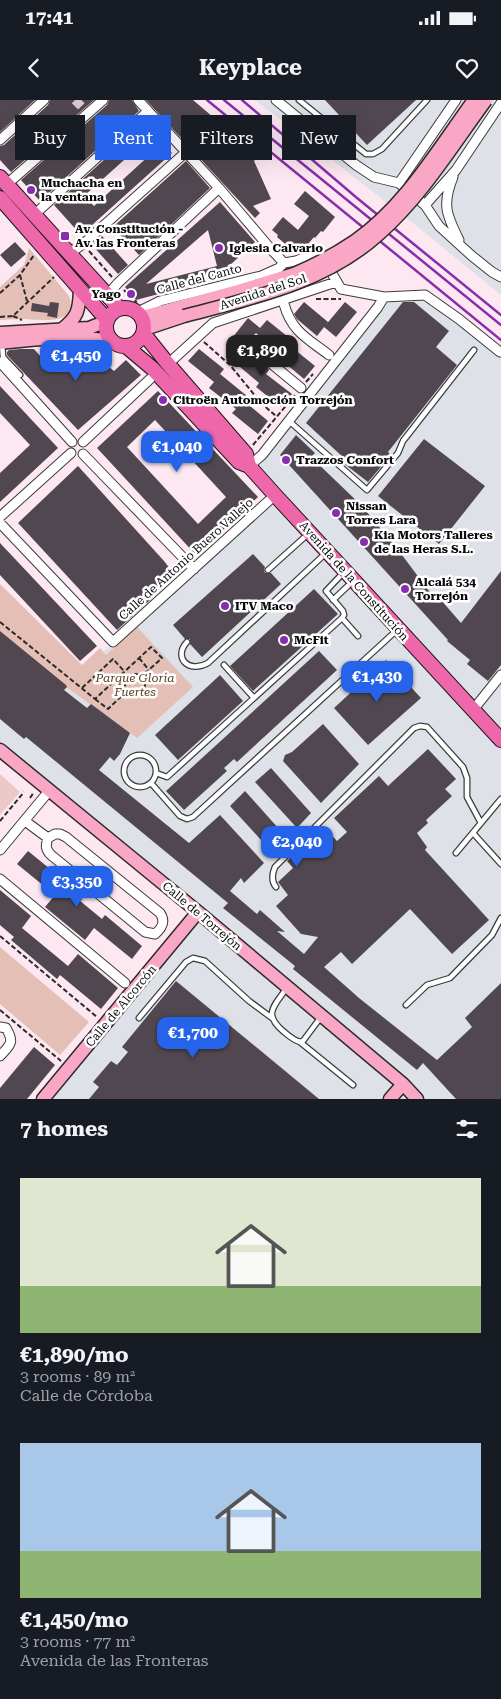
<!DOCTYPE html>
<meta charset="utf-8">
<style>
body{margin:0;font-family:"Roboto Serif",serif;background:#20242c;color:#f1f3f6;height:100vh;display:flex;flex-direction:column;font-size:19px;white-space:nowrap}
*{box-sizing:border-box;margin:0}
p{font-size:16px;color:#9ea1a6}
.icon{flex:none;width:28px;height:28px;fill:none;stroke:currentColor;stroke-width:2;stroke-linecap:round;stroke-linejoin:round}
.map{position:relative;height:999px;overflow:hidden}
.side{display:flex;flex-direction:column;background:#171b24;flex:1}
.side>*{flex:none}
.guide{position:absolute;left:15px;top:15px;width:471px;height:45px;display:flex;gap:10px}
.price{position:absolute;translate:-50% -42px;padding:0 11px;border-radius:10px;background:#2563eb;color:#fff;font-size:16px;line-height:32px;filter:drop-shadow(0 1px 2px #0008)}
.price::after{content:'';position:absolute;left:50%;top:30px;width:15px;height:11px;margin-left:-8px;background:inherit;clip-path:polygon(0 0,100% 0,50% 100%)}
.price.current{background:#222;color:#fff}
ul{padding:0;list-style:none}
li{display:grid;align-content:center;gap:10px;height:265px;padding:0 20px}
li span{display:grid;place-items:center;height:155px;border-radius:0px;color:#555}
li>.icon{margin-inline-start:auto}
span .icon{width:90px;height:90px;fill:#fffc;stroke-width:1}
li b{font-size:21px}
h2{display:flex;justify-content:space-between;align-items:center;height:60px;padding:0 20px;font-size:21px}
.chip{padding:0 18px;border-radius:0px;background:#171b24;box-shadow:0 5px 20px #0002;font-size:18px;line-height:45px}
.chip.current{background:#2563eb;color:#fff}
.status{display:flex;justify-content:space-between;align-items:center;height:35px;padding:0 25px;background:#171b24;direction:ltr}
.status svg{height:14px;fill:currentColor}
header{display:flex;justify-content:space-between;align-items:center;height:65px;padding:0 20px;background:#171b24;font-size:22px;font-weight:700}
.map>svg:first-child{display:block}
.industrial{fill:#dee1e8}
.green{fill:#e4bfb5}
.pitch{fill:#ecc9c6}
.building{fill:#514750;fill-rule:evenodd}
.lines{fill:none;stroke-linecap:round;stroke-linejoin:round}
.street-tunnel{stroke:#d8c7ce;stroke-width:9;stroke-dasharray:9 4.5;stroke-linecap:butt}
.lane-casing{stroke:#3c3c3c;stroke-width:7}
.street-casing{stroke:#3c3c3c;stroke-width:11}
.secondary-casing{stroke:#2b2b2b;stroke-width:15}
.primary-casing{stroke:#1a1a1a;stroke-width:16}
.path{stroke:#2b2b2b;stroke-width:2;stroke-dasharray:5 2.5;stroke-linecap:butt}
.lane{stroke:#fff;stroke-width:4.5}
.street{stroke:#fff;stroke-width:9}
.secondary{stroke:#f9a7c5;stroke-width:12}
.primary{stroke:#ee67ab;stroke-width:14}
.rail{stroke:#872dae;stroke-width:2.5}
.secondary-bridge-casing{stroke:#2b2b2b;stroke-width:15;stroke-linecap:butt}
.secondary-bridge{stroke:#f9a7c5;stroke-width:12}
.poi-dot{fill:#872dae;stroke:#fff;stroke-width:2}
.labels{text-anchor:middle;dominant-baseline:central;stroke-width:5;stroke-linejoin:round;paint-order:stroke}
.poi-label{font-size:12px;font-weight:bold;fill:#090909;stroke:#fff;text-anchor:start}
.street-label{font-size:12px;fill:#090909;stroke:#fff}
.park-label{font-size:12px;font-style:italic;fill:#5b4020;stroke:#fff}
</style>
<div class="status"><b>17:41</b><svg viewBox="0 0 49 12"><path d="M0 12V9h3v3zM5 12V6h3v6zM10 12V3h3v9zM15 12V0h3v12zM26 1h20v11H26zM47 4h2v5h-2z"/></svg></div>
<header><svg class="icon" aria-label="back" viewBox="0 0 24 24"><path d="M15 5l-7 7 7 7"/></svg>Keyplace<svg class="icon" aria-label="heart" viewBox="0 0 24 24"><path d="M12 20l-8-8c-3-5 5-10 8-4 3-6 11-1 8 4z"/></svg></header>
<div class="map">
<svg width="501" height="999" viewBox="0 0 501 999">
<rect width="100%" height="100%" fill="#fde8f1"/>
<path class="industrial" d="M255,0H501V195L413,123Z
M425,195L501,253V999H43L198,812L0,650V525L70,582L275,395L249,366L384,197Z"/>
<path class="green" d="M29,148L69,196C80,228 36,219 20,219C13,219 7,220 0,220V187L24,165Z
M0,484L82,565L100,548L106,555L137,527L193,587L137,638L65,586L0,531Z
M0,847L89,922L60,955L0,904Z"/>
<path class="pitch" d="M0,674L20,692L0,715Z"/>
<path class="building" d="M0,0H35L0,32Z
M50,0H94L11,72L0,60V46L4,45L48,5Z
M109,0H132L139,11L40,101L21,80L107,5Z
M146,0H193L259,56L254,61L271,99L253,106L260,113L255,118Z
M325,0H416L367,45Z
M148,20L157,30L154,33L172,53L81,135L54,105ZM144,42L153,52L94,106L84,96Z
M186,61L210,88L139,155L113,127Z
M305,91L335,117L323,132L321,131L315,138L314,137L303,150L300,148L296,153L277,137L278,135L272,130L283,117L298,130L309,116L294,104Z
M220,102L255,142L228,167L230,175L136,200L125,187ZM208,130L217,166L146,184L170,163Z
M102,136L128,165L118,174L92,145Z
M15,142L26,154L11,167L0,155Z
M50,202L59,203L57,218L47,216L48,213L31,211L32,203L49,206Z
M304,202L328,222L317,236L297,219L294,214Z
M345,202L357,212L336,237L324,227Z
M403,202H414L449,231L436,247L457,265L388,352L391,355L368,382L342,362L345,359L306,323Z
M248,218L260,228L267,220L293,241L289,245L315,266L304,279L279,258L282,254L256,233L249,239L240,253L228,243Z
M244,248L267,266L269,270L266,274L292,294L281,307L256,287L259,283L233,261Z
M21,249H34L49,266L67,254L74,253H82L97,257L114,271L126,260L141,275L78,330L7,255V252L9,250Z
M199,249L224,269L220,274L247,296L243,300L268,321L258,334L232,313L236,309L209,288L214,282L188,261Z
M0,286L58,348L0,402V373L30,345L0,313Z
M158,291L258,397L196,455L97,348ZM155,320L226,397L198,424L127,347Z
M296,335L315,353L311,357L361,405L399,451L438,503L441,500L461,523L501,471V565L488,581L467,564L470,560L447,541L448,540L280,355Z
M424,339L485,386L439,444L378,396Z
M78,366L164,461L174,474L149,501L117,530L18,423Z
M0,443L97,546L80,561L0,475Z
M253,454L265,467L264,470L265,473H271L281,484L202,557L190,544V539H185L173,525Z
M314,489L338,514L253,591L230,566Z
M0,531L66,585L67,587L64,590L87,608L91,604L130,633L120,654L114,661L110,657L99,670L189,743L220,715L264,763L244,783L241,778L230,791L257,814L260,810L285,832L277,831L304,854L318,837L301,834L276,806L288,795L278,782L293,768L287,761L324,727L337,741L347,732L334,718L379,676L388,686L428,649L456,679L445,689L452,696L426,720L428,723L417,733L427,747L425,750L489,820L452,854L410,809L352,864L341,852L324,867L359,898L437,960L472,927L465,918L501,883V999H456L423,963L417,970L293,869L295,866L223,808L228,803L26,637L24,639L0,619Z
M319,551L337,570L237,662L234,659L224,668L227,671L184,710L166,691Z
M386,560L421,598L368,645L334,608Z
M220,575L243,601L178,660L155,635Z
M323,624L359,664L321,703L283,661L285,655L292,652Z
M271,668L311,713L297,728L255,682Z
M245,691L287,738L273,753L230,706Z
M28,751L66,782L62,786L102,819L105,815L142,846L132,859L94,828L85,840L45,807L55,795L17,764Z
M0,790L31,816L22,828L68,866L78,854L118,888L101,909L60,875L57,879L11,840L14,837L0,825Z
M176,881L319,999H89L99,987L93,982L111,961L117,965L128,952L122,947Z
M34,947L55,965L27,999H0V988Z"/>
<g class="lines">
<path class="street-tunnel" d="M75,0L83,8"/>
<defs>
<path id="lane" d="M299,0L366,54H373L382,49L427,0
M2,244L3,257L20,275
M289,321L367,390L398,353L403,341L474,250
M268,470L308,434
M333,500L352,482
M342,518L358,536
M187,542C173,557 188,574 208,563L326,453
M224,565L254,598
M124 671a16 16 0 1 1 32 0a16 16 0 1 1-32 0Z
M156,673L167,677L342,518L344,515L343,511L326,491L344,472
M151,683L180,716L187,719L193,717L397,530
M473,733L501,764
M456,753L501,699
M276,787C271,781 272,774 275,767L414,628L420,626L427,627L463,667L467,678V697L481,723
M97,793L112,775
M286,889C274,906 263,914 283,931C289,936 293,940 300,942L303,941L321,917
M406,905L427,885L450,878L492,835L501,818
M139,918L186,862L193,858L205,861L249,901L272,918
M300,942L353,985"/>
<path id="street" d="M138,0L219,88L269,147L284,163
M276,0L356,65L374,77L399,83L425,105L439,126L472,156L492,172L501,177
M0,40L44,0
M453,77C442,104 446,114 459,140
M399,83L456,0
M7,84L103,0
M425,105L456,70L501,3
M35,114L148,11
M70,153L83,144L186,52
M109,198L111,191L118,183L219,88
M284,204C292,232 307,238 329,255
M138,212L160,201L261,176L279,168L284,163L296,161L316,153L322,156L341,189L384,197L425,195L459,219L500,252
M254,243L272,257L273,265L301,288
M0,262L72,342
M168,264L213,223L336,182
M83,342L150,279
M83,354L194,469
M249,366L262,355L378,207L384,197
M0,417L71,353
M0,423L113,542L275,395
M473,610L501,575
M25,721L48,738
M55,734H60L66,737L160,813C166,822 162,828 155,834L145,832L51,755C46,750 45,746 48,738Z
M0,750L49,691
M0,779L125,883
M0,927L6,928C15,943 10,945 0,956"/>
<path id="secondary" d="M142,217L238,191L294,174
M145,229L184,216
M61,230C78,217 79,211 80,190
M0,233L89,228L107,221
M0,243C36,239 77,235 112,241
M0,650L198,812L403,984L417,999
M43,999L198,812
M390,999L403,984"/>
<path id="primary" d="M0,77L119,208
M0,98L107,220
M106 227a19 19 0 1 1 38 0a19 19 0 1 1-38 0Z
M144,234L168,264L246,354L249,366L275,395L501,640
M127,247L152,268L239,362L249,366"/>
</defs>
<use href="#lane" class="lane-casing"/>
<use href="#street" class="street-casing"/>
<use href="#secondary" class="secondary-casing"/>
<use href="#primary" class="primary-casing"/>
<path class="path" d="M89,151L112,177
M20,175L27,201
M124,190L133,200L137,202
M0,193L20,175L34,155
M316,199H341
M13,216L22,220
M0,217L13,216L54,177
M204,242L230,265L261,303L277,317
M306,282L313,274
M253,345L295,295
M0,522L95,599L151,547L162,558L142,576
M139,558L149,570
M125 584a10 10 0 1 1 20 0a10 10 0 1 1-20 0Z
M82,588L113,559L124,571
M95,599L108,609L127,591
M30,698L34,692
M0,721L24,692
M0,836L97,917
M0,910L61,961"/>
<use href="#lane" class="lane"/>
<use href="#street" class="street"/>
<use href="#secondary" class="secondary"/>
<use href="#primary" class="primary"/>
<path class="rail" d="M207,0L501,240
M224,0L501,225
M242,0L357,98L501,215"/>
<defs>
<path id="secondary-bridge" d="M294,174C315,165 336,154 355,141C406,105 438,49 474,0
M184,216C252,198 325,183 379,134C422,96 452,46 486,0"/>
</defs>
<use href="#secondary-bridge" class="secondary-bridge-casing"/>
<use href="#secondary-bridge" class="secondary-bridge"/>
</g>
<g class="poi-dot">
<circle cx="31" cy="90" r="5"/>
<rect x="60" y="131" width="10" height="10" rx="2.5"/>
<circle cx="219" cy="148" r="5"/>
<circle cx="131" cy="194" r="5"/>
<circle cx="163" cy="300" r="5"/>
<circle cx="286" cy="360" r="5"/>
<circle cx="336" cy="413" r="5"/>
<circle cx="364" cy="442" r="5"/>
<circle cx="405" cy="489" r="5"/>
<circle cx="225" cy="506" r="5"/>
<circle cx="284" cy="540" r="5"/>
</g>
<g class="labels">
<g class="poi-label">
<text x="41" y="83">Muchacha en<tspan x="41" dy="14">la ventana</tspan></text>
<text x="75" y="129">Av. Constitución -<tspan x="75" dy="14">Av. las Fronteras</tspan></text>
<text x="229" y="148">Iglesia Calvario</text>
<text x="121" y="194" text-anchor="end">Yago</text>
<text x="173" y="300">Citroën Automoción Torrejón</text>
<text x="296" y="360">Trazzos Confort</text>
<text x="346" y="406">Nissan<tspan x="346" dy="14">Torres Lara</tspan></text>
<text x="374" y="435">Kia Motors Talleres<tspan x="374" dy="14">de las Heras S.L.</tspan></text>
<text x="415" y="482">Alcalá 534<tspan x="415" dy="14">Torrejón</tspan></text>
<text x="235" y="506">ITV Maco</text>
<text x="294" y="540">McFit</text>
</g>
<g class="street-label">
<text transform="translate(199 179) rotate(-15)">Calle del Canto</text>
<text transform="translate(263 192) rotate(-18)">Avenida del Sol</text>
<text transform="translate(186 459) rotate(-42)">Calle de Antonio Buero Vallejo</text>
<text transform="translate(354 481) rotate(48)">Avenida de la Constitución</text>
<text transform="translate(202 816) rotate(40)">Calle de Torrejón</text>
<text transform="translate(121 906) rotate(-50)">Calle de Alcorcón</text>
</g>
<g class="park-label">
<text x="135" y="578">Parque Gloria<tspan x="135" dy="14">Fuertes</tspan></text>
</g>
</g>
</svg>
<b class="price current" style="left:262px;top:277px">€1,890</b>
<b class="price" style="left:76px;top:282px">€1,450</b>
<b class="price" style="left:177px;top:373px">€1,040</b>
<b class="price" style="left:377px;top:603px">€1,430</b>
<b class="price" style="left:297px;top:768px">€2,040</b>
<b class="price" style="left:77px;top:808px">€3,350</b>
<b class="price" style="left:193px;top:959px">€1,700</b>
<div class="guide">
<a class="chip">Buy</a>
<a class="chip current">Rent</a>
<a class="chip">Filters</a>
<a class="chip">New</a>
</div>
</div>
<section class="side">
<h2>7 homes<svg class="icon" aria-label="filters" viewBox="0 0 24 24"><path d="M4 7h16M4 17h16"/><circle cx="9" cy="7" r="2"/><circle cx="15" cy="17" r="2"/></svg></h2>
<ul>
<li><span style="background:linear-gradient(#dfe7d0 70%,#8fb573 0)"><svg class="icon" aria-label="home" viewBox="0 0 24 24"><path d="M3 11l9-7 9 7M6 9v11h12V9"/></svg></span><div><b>€1,890/mo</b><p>3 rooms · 89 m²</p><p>Calle de Córdoba</p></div></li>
<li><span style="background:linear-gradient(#a9c7e8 70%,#8fb573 0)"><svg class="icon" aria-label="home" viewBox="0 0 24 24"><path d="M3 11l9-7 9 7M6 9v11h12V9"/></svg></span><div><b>€1,450/mo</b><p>3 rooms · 77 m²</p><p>Avenida de las Fronteras</p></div></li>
</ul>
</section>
